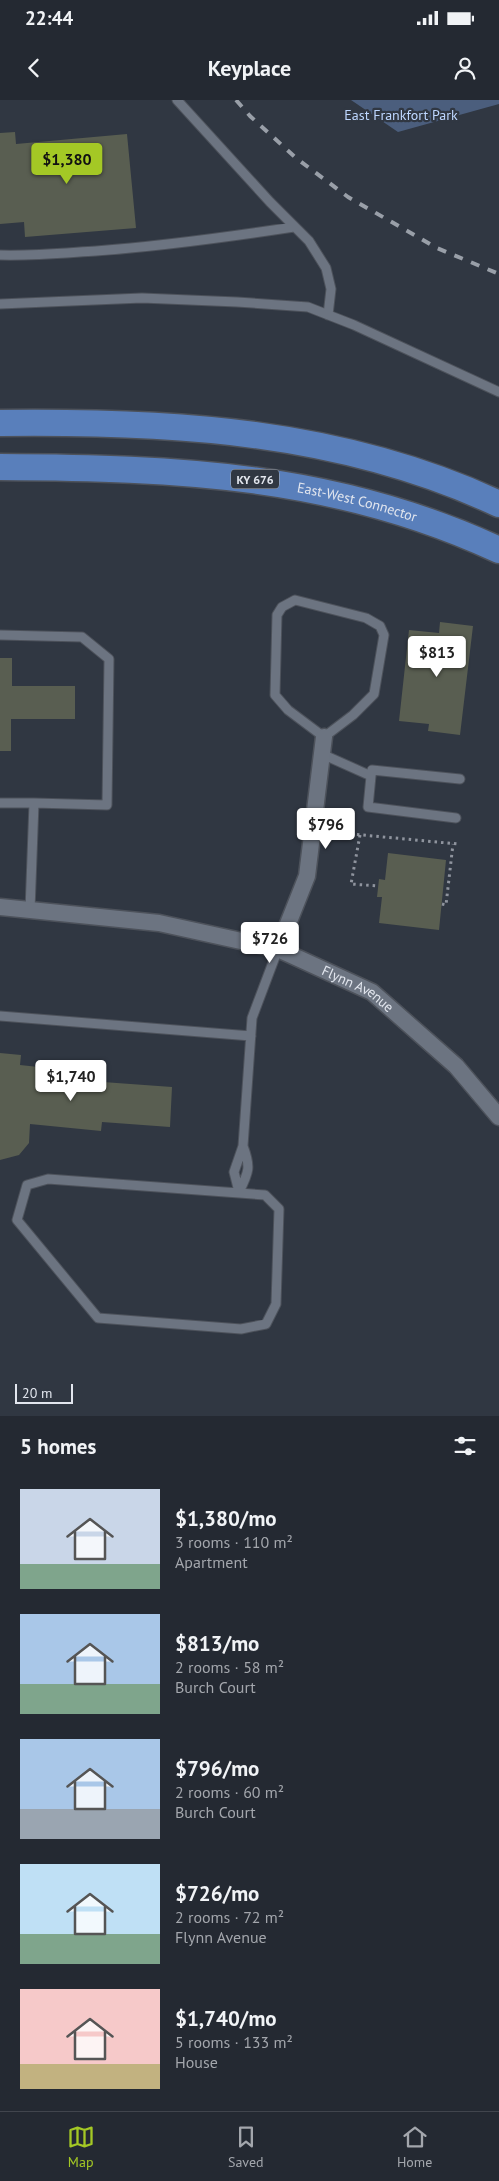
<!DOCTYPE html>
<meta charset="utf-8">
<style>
body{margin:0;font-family:"PT Sans",sans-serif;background:#2c313a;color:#f1f3f6;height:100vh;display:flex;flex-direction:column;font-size:19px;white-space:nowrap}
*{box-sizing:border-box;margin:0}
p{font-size:16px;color:#a3a6ac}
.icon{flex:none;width:28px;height:28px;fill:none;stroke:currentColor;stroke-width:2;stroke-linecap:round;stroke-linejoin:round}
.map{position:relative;height:1316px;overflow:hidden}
.panel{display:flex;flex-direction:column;background:#242932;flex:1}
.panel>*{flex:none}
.scale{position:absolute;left:15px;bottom:12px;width:58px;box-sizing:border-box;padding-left:5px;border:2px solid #e2e6ee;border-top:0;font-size:14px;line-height:18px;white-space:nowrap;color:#e2e6ee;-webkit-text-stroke:4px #303742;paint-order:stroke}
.price{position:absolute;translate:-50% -42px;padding:0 11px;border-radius:5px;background:#fff;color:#222;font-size:16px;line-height:32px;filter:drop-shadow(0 1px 2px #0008)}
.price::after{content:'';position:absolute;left:50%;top:30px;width:15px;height:11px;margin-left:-8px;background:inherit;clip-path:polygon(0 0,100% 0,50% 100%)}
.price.current{background:#a4c825;color:#111}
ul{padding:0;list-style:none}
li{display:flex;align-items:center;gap:15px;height:125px;padding:0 20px}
li span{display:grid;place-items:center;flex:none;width:140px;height:100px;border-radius:0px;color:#555}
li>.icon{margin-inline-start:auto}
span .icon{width:60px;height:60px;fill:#fffc;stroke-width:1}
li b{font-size:21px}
h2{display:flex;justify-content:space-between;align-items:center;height:60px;padding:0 20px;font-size:21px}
.status{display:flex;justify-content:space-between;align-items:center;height:35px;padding:0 25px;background:#242932;direction:ltr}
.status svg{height:14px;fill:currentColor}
header{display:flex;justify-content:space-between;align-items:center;height:65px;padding:0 20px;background:#242932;font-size:22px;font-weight:600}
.tabs{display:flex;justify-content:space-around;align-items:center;height:70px;border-top:1px solid #41454d;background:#242932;font-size:14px;color:#a3a6ac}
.tabs a{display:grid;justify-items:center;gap:2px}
.tabs .current{color:#a4c825}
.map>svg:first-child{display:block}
.green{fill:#4b5e7d}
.building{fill:#595e51}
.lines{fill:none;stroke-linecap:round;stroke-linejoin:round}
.lane-casing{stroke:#4d525b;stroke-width:11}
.street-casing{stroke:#4d525b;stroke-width:19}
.primary-casing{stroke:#4d525b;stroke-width:29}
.path{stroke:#8f949e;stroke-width:3;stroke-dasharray:2.5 4;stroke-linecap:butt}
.lane{stroke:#6c7481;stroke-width:9}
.street{stroke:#6c7481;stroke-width:16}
.primary{stroke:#597fbb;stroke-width:26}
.rail{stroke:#999fa8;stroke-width:4;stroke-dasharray:9 9;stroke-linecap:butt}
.labels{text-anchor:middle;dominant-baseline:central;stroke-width:4.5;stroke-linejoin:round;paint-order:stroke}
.shield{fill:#303742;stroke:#adb2ba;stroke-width:1}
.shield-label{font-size:12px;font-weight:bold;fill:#e2e6ee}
.park-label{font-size:14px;fill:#bed7ff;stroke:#303742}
.street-label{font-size:14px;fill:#e2e6ee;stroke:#303742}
</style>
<div class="status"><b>22:44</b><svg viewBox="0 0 49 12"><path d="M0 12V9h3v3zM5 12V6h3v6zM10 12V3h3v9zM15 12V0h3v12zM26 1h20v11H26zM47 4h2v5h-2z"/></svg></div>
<header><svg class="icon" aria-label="back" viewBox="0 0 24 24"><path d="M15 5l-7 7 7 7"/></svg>Keyplace<svg class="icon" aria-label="person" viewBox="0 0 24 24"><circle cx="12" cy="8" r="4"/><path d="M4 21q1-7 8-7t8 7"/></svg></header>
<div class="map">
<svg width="499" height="1316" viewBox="0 0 499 1316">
<rect width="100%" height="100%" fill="#303742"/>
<path class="green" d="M351,0H499V4L398,32Z"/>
<path class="building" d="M15,32L16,44L127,34L136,128L25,137L24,122L0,124V33Z
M440,522L473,526L460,635L428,631L429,624L399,621L409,530L439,533Z
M0,558H12V586H75V619H11V651H0Z
M388,753L446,760L439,830L379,823L382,797H377L379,779L385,780Z
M0,953L21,955L20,965L104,974L103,982L172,987L170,1027L102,1022L101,1031L30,1024L29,1043L19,1055L0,1060Z"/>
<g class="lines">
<defs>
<path id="lane" d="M177,0L270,102L309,141L326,168L331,189L328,215
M0,155C32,156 64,153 96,151C163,146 228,137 294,127
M0,204L142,198L237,202L308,207L354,225L499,292
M295,500L366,518L380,526L384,535L374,594L353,615L324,637L288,610L275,595L277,515L282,507Z
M0,535L82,537L109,559L107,705L34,703L30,810
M322,654L371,676L368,707L456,718
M371,676L372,670L460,679
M0,703H34
M0,916L251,936
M243,1046C251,1067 249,1072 239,1092L234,1072L243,1046L252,918L278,849
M48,1079L265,1095L279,1109L276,1204L266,1224L241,1229L98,1218L17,1120L27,1085Z"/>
<g id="street">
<path id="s1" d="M0,807L159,823L278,849L372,892L456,966L499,1017"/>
<path d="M278,849L307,776L324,637"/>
</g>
<g id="primary">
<path d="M0,323C171,321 341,330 499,404"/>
<path id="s2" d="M0,367C178,368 335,374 499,450"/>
</g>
</defs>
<use href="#lane" class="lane-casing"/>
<use href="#street" class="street-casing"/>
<use href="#primary" class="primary-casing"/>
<path class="path" d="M331,732L458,744
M360,735L351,784L378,786
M442,804L446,805L453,744"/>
<use href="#lane" class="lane"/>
<use href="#street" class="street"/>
<use href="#primary" class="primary"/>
<path class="rail" d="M236,0L250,16L296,58L348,97L437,148L499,174"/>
</g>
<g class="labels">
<rect class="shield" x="231" y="369.5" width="48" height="19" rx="4"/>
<g class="shield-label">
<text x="255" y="379">KY 676</text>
</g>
<g class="park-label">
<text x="401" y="15">East Frankfort Park</text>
</g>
<g class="street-label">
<text stroke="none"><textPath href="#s2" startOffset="360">East-West Connector</textPath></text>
<text stroke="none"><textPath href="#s1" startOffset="371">Flynn Avenue</textPath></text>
</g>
</g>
</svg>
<div class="scale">20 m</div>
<b class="price current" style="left:67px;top:85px">$1,380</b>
<b class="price" style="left:437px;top:578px">$813</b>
<b class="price" style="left:326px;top:750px">$796</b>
<b class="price" style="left:270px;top:864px">$726</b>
<b class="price" style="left:71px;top:1002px">$1,740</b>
</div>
<section class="panel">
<h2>5 homes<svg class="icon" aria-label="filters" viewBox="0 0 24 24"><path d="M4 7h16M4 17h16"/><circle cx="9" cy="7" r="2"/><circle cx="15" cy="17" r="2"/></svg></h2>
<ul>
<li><span style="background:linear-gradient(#c9d6e8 75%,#7fa58c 0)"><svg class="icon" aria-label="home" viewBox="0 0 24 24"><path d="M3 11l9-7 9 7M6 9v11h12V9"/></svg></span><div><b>$1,380/mo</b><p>3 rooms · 110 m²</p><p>Apartment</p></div></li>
<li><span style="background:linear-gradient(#a9c7e8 70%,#7fa58c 0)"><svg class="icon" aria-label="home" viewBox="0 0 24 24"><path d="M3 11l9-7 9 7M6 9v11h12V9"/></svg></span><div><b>$813/mo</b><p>2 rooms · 58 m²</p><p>Burch Court</p></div></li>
<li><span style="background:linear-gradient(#a9c7e8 70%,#9aa5b1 0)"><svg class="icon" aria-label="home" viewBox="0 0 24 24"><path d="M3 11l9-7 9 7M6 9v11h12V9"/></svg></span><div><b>$796/mo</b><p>2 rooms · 60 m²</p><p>Burch Court</p></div></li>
<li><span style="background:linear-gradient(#bfe0f5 70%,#7fa58c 0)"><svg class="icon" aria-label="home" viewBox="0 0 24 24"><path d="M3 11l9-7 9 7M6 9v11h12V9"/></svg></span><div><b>$726/mo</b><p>2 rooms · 72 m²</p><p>Flynn Avenue</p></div></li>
<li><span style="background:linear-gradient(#f6c9c9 75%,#c2b280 0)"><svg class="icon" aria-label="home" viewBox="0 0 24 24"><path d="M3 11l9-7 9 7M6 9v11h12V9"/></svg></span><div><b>$1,740/mo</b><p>5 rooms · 133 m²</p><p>House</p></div></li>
</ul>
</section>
<nav class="tabs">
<a class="current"><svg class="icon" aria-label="map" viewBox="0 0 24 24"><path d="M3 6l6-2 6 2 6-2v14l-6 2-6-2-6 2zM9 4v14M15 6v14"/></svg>Map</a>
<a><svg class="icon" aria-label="saved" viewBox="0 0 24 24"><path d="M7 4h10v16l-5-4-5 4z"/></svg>Saved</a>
<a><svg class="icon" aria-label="home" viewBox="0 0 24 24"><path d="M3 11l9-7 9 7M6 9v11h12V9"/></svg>Home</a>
</nav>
